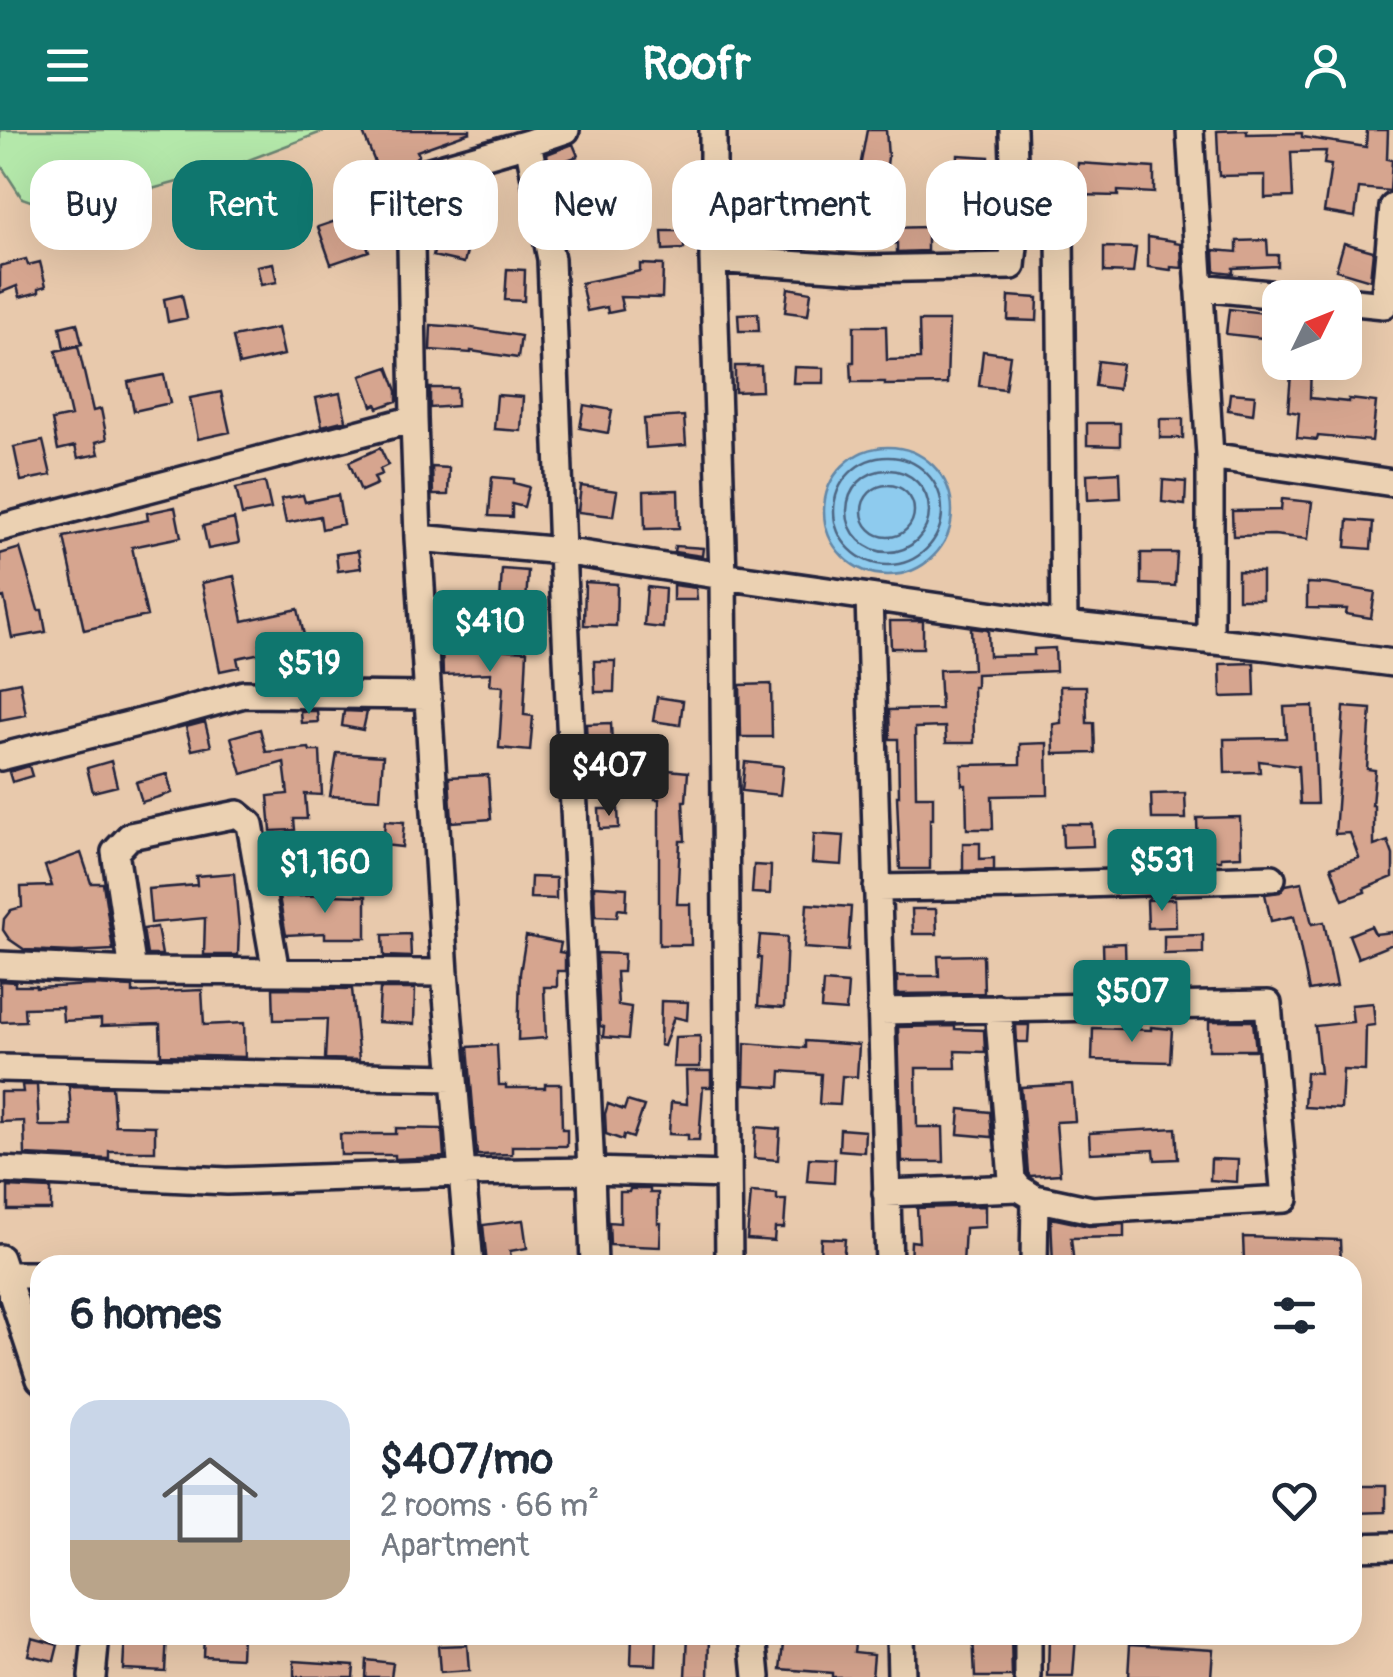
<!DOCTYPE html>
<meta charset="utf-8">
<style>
body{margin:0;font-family:Pangolin,sans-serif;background:#f2f2f3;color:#1f2937;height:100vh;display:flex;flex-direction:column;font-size:38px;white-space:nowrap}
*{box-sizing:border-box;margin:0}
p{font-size:32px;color:#747a83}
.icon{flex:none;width:55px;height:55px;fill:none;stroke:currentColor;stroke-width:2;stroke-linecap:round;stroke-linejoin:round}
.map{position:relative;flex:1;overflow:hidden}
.sheet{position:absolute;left:30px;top:1125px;width:1332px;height:390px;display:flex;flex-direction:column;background:#fff;border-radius:30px;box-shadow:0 10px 40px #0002}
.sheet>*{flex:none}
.hud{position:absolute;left:30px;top:30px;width:1335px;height:90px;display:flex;gap:20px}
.needle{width:65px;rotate:47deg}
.buttons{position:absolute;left:1262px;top:150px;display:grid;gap:20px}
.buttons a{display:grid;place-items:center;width:100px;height:100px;border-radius:20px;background:#fff;box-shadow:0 10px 40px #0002;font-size:50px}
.price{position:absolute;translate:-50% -85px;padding:0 22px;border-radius:10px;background:#0f766e;color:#fff;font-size:32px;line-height:65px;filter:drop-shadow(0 2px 5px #0008)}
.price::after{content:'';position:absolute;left:50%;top:60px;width:30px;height:22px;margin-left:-15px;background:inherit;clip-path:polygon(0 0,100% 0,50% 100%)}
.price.active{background:#222;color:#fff}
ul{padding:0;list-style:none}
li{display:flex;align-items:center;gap:30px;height:250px;padding:0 40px}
li span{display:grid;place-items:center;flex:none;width:280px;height:200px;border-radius:30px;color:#555}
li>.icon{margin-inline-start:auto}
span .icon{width:120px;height:120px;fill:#fffc;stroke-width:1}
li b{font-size:42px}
h2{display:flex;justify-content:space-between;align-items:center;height:120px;padding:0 40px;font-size:42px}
.tag{padding:0 35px;border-radius:30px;background:#fff;box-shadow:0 10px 40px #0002;font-size:35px;line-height:90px}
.tag.active{background:#0f766e;color:#fff}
header{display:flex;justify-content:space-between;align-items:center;height:130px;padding:0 40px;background:#0f766e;color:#fff;font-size:45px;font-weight:800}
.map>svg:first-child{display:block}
.green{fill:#b4e8aa;stroke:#6b8572;stroke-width:2.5}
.water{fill:#8ecbee;stroke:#6387a6;stroke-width:2.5}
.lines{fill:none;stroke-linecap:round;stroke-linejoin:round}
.shore{stroke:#4d6683;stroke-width:2.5}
.building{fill:#d6a58f;stroke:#22223b;stroke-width:2.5}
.minor-casing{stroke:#22223b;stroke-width:32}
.minor{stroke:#ebd1b2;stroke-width:25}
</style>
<header><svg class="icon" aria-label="menu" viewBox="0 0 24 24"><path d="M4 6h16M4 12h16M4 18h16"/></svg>Roofr<svg class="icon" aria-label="person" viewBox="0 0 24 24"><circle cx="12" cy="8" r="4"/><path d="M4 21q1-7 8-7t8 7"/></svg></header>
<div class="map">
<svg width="1393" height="1547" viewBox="0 0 1393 1547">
<rect width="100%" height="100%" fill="#e8c9ac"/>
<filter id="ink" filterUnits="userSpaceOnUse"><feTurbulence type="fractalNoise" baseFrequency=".01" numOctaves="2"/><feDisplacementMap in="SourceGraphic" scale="20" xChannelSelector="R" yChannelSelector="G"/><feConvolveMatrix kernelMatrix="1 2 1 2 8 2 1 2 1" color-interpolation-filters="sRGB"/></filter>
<g filter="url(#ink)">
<path class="green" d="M0,0H327L225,39L64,83L22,68L0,34Z"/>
<path class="water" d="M824 381a64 64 0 1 1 128 0a64 64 0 1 1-128 0Z"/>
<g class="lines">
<path class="shore" d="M834 381a54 54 0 1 1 108 0a54 54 0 1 1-108 0Z
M847 381a41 41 0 1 1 82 0a41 41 0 1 1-82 0Z
M862 381a26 26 0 1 1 52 0a26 26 0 1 1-52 0Z"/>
</g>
<path class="building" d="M362,0H470V2L417,21L419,25L410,33L380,45Z
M867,0H886L888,27L880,92L888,91V98L927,97V121L897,122V113L854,114L853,74Z
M1247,0V4L1302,3V7L1366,17L1367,0H1388L1387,29L1392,30L1390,61L1359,58L1355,87L1324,82L1331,35L1324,34L1326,21L1291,22L1293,67L1265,68V45L1219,46L1217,1Z
M573,14L578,26L562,32L565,40L551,46L547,24Z
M958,25L989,27L987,72L956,70Z
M1078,33L1154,38V63L1118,61V66L1077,65Z
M1031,58L1047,59L1045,83L1032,82Z
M631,70L639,97L601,109L593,82Z
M356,84L369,121L331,134L318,97Z
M662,101H684V119L663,120Z
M437,107L469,114L464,133L433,126Z
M1148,107L1174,111V113L1181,114L1182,138L1171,137V140L1148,137Z
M1267,110L1268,125H1278V136L1233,138V143L1215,141L1214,120L1237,122V111Z
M1344,113L1373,121L1370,150L1336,140Z
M1104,117L1136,118L1133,143L1104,142Z
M26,129L28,135L40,132L46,156L39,158V162L20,167L17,156L0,163V136Z
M273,133L277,152L261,155L257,136Z
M640,134L663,135L662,168L620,167L623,180L608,183L607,177L587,181L581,153L640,141Z
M507,139L525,140L524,171L505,170Z
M788,158L811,162L808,185L785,182Z
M182,165L187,188L168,192L164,169Z
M1009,166L1038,168L1037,191L1008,190Z
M1229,179L1265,183L1263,208L1226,204Z
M758,183L759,201H739L738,184Z
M919,191H949L947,254L885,255V252H852L851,232H854V196H886L887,230L920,229Z
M77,193L82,214L64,218L60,197Z
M431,195L472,198L521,206L518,228L471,221V223L430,220Z
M278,198L284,225L239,235L233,207Z
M78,216L93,281L101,279L107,309L96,312L99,324L78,328L75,316L58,320L52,290L71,286L56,221Z
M983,221L1010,225L1005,259L979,256Z
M1098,231L1122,234L1118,259L1095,256Z
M1292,232H1311L1310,268L1349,272V269L1376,272L1372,311L1318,306L1317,310L1297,308L1299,283L1288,281Z
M735,236H761L762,261L735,262Z
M388,237L397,261V271L378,278L376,274L372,276L361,246Z
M794,237L824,238V253H793Z
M164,245L170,273L134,281L128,252Z
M430,258H457V276L430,278Z
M221,262L230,302L198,309L190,268Z
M340,263L346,290L322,296L316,268Z
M1230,263L1255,265L1253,284L1228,280Z
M497,265L523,267L521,301L494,299Z
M584,275L612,280L608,303L580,298Z
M684,286L686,315L646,318L644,289Z
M1160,289H1183V308H1160Z
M1087,293H1120V316L1087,315Z
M43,311L51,345L21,351L14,317Z
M380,318L388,335L380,339L382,344L374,347L377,354L361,361L349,332Z
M432,337L449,338L448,365H433Z
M1120,342L1121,368L1088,370L1087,344Z
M492,347L514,349V353L529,357L524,377L512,374V387L489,386Z
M1163,350L1186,352L1185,375L1162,372Z
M265,352L271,379L242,385L236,358Z
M581,356L617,361L613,386L578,382Z
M678,360L679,398L645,399L644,361Z
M303,365L305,372L338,365L343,394L322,399L320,386L286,393L281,369Z
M1282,369L1312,372L1308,409L1274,405L1233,406L1232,381L1281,380Z
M175,377L181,407L132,417L147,486L84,500L64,407L148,390L147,383Z
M234,389L239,413L208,419L203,396Z
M1348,390L1373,392L1371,419L1346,417Z
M675,416L703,418L702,426L674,422Z
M20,418L38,480H42L46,502L12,508L4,467L0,468V424Z
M358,421L361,438L338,441L336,424Z
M1141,423H1177L1175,456L1141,454Z
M502,439L528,441L526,473L500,472Z
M1238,441L1262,442V469H1238Z
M234,446L243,491L298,479L304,505L260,515L261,523L237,528L239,537L220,541L202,453Z
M585,452L617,454L616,496L584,495Z
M1307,453L1327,454L1375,462L1371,488L1346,484L1347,479L1307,478Z
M673,455L696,458L697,470H673Z
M647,457L665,459L663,498L644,496Z
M440,468H459L460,510H475L476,518L527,521L524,585L533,586L530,621L499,618L503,556L490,555L491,543L443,545Z
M890,491H923V518H891Z
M971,498L988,500L989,526L1034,525V519L1055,518L1056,541L976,544V557H973L974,613H946L945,597L915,598L916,666H933V689H930V739H900L897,666H899L898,609H890L889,580L941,579L939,540L973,539Z
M594,531H615L614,562H595Z
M1254,533L1255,566L1221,567L1220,534Z
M20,552L26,585L0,590V556Z
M771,554L772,607H741L740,555Z
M1060,556H1086L1087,593H1094L1095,623L1054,624L1053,594L1061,593Z
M657,567L683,571L680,595L653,591Z
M1313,576L1317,674H1300L1298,636L1259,631L1260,642L1225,643L1224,609L1286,608L1284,577Z
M1344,577L1371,579L1367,639L1375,640L1372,675H1374V716L1388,711L1393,725V747L1364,759L1365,762L1343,770L1331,737L1359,728L1350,703L1335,704Z
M300,581H317L318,592L301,593Z
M344,581L367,582L363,600L342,596Z
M205,592L211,616L192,620L186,597Z
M611,593L612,615H587L586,594Z
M260,599L266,622L309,618L310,621H320L322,665L305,664L307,689H294L295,700L271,701L268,666L288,664L284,632L242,644L231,607Z
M1047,613L1048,665L992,666L993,699H967L966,655H962V635L1020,634V614Z
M337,623L383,626L380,669L330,666Z
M111,631L117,656L93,662L87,638Z
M745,632L783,636L780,665L742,661Z
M29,636L32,646L12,652L9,642Z
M657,639L688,642L686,671H683L685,711H680L677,774H690L691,815H659V669H655Z
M167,644L172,663L142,672L136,652Z
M488,645L491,689L452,692L449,647Z
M1185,663L1186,689H1152L1151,664Z
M599,679H618L619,698L600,699Z
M1240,687L1241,726L1221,727V730H1206V723L1198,724L1197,688Z
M385,691L404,692L402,717L383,715Z
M1062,694H1092L1093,716L1063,717Z
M814,704L844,706L842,735L812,733Z
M1120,712H1155L1156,735L1120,736Z
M963,713H980V729L994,728V740L963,741Z
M81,723L91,753H103L113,820L73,822L25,820L9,809L3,800L4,789L11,780L22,777L21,757L52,756L45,736Z
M754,735L771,736L770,764L752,763Z
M234,743L239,798L238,825H204L205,788L151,793L148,759L197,755L196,746Z
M531,747L556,748V769L530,768Z
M1302,752L1312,794L1324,792L1337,856L1309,861L1294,786L1271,791L1265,764L1280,762L1286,755Z
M594,756L627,758L626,780L618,779L617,787L595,786Z
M328,765L366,766V808H325V803L286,805L279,767Z
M1175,769L1176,797L1148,798L1147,770Z
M807,774L851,777L848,821L804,818Z
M912,779H936L937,804H913Z
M1371,796L1375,804L1393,802V814L1358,828L1349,805Z
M157,797L162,825H147L143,799Z
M410,804L411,827L384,826L383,805Z
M760,805L787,807L784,878L758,876L761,828H758Z
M1203,805V823L1164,824V806Z
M526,806L561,813L559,822L565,823V841H557V857H544L546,908L518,910L520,843Z
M1125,813L1126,849H1104L1103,814Z
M597,823L624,824L623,842H616L618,875L631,877L628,909L603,907L604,897L600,896Z
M983,825L984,863L897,864V846H939L938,826Z
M0,851L15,852V856H36V858L93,855L133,857V863L202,860L204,895L244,893L245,927L161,925L160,894L101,896V889L63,891L62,877L24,878L25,891L0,892Z
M823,852L848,854L846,881L821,879Z
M273,858L352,859L359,930L325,929L327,889L274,890Z
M380,859H415L414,894L378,892Z
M661,871L688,872L687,890L674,887L664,916L660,915Z
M1373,873L1375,895L1366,896L1365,941L1343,940L1341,979L1304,977L1306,942L1320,943L1315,896L1353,892L1351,875Z
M1209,891H1253L1256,920H1209Z
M1016,895H1029L1028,912H1017Z
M955,896V899L984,900L985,922L955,921L956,938H916L917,997H943L944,1032H902L898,897Z
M1151,897L1172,899L1170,932L1092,930L1093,898L1151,900Z
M700,906V937H673L675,907Z
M805,911L859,915L857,947L842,946L840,975L819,974L821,944L781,941L780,957L744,955L745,913L805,918Z
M497,915L499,955H506V958H545V954H561L562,999H567V1016H512V1024L477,1025L468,917Z
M686,941H711V957H703L699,1010H688V1005L669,1004L671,972L687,974Z
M1072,954L1075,991L1056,992L1060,1044L1030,1046L1028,1043L1021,957Z
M22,955H37L39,995L41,996H72L69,956L112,957L115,995L155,996V1021H109V1029L25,1025L24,991L0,992V962H23Z
M627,971L644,976L633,1008L624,1005L623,1010L606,1004L605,984L608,974L624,980Z
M960,979L990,982L992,1007L958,1004Z
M756,997L780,999L778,1030L754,1028Z
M396,998L442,999L444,1027L395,1029V1025H341L340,1004H396Z
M1176,998L1178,1029L1155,1030L1154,1020L1090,1023L1089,1003Z
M840,999L865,1001L864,1022L839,1020Z
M809,1028L835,1029L834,1053L807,1051Z
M1211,1029L1238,1030L1237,1052L1210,1050Z
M8,1057L51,1059V1080H8Z
M630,1059H650V1063H658V1093H661L660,1117L610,1115L609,1092L620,1093V1062H629Z
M751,1062L777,1064V1070H786L784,1098H775L774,1111L747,1109Z
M985,1076V1097L965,1098L963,1135H910L911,1111L919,1112L917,1078Z
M1051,1088L1089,1096L1124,1094V1107L1071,1108L1074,1135H1053Z
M523,1090L527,1118L510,1121L512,1133L487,1135L483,1095Z
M1243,1107L1340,1110L1341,1135H1273L1272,1131H1244Z
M821,1108L845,1109L843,1132L820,1130Z
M1355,1356H1386V1382L1355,1383Z
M125,1505H167L165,1541L123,1539Z
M204,1505H242L241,1528L203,1526Z
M632,1505H657L656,1535L631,1534Z
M688,1505H710L709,1547H686Z
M785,1505H856L854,1522L874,1524L872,1547H832V1543L781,1539Z
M973,1505H1011L1012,1547H975Z
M1049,1505H1076L1073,1547H1048Z
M32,1508L58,1515L54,1531L28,1525Z
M1130,1514L1213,1519L1211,1547H1128Z
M467,1515L469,1541L440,1543L438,1516Z
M366,1530L393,1533L391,1547H365Z
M294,1531L354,1535L353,1547H294Z"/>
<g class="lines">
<defs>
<path id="minor" d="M566,0L528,13L551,129L562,421L418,408L445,843L462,1043L591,1041L562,421L723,446L713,129L860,139L1012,136L1016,97L1060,101L1064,495
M713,0V129
M1013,0L1016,97
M1190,0L1210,326V511
M1199,157L1309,168
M1345,171L1384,175L1393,77
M414,289L410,55L423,43L528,13
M1210,326L1393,353
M0,398L414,289L418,408
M869,467L889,1135
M0,627L165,586L244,564L427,566
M877,758L1019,756L1272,748
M0,835L133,841L445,843
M133,841L115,722L130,706L238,684L250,694L276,842
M998,878L1012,1049L1019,1058L1035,1068L1034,1135
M881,881L1268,874L1285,1069L1092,1080L1035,1068
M0,938L452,948
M0,1040L227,1051L462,1043L470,1135
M886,1063L1019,1058
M0,1128L40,1249
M594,1135L591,1041L728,1045
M729,1135L723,446L1064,495L1262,516L1393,533
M6,1145H40
M1352,1417L1393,1416
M753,1505L757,1547
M900,1505L901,1547
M92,1547L96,1505
M1028,1547V1505"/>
</defs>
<use href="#minor" class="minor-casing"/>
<use href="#minor" class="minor"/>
</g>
</g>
</svg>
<div class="buttons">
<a><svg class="needle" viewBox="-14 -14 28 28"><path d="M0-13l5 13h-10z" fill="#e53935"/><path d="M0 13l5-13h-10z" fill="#747a83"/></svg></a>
</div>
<b class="price" style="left:490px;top:545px">$410</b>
<b class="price" style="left:309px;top:587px">$519</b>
<b class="price active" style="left:609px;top:689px">$407</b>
<b class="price" style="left:1162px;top:784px">$531</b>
<b class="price" style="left:325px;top:786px">$1,160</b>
<b class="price" style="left:1132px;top:915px">$507</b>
<div class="hud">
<a class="tag">Buy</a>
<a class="tag active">Rent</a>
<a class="tag">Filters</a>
<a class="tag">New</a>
<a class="tag">Apartment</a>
<a class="tag">House</a>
</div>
<section class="sheet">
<h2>6 homes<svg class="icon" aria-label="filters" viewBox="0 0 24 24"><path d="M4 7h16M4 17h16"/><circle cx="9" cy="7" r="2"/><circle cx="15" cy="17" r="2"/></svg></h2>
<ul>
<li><span style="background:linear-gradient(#c9d6e8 70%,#b9a48a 0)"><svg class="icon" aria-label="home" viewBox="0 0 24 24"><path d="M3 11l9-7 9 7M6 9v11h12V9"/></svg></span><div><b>$407/mo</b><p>2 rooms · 66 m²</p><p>Apartment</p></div><svg class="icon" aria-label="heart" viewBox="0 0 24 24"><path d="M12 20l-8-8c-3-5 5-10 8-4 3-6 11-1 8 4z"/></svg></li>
</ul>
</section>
</div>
